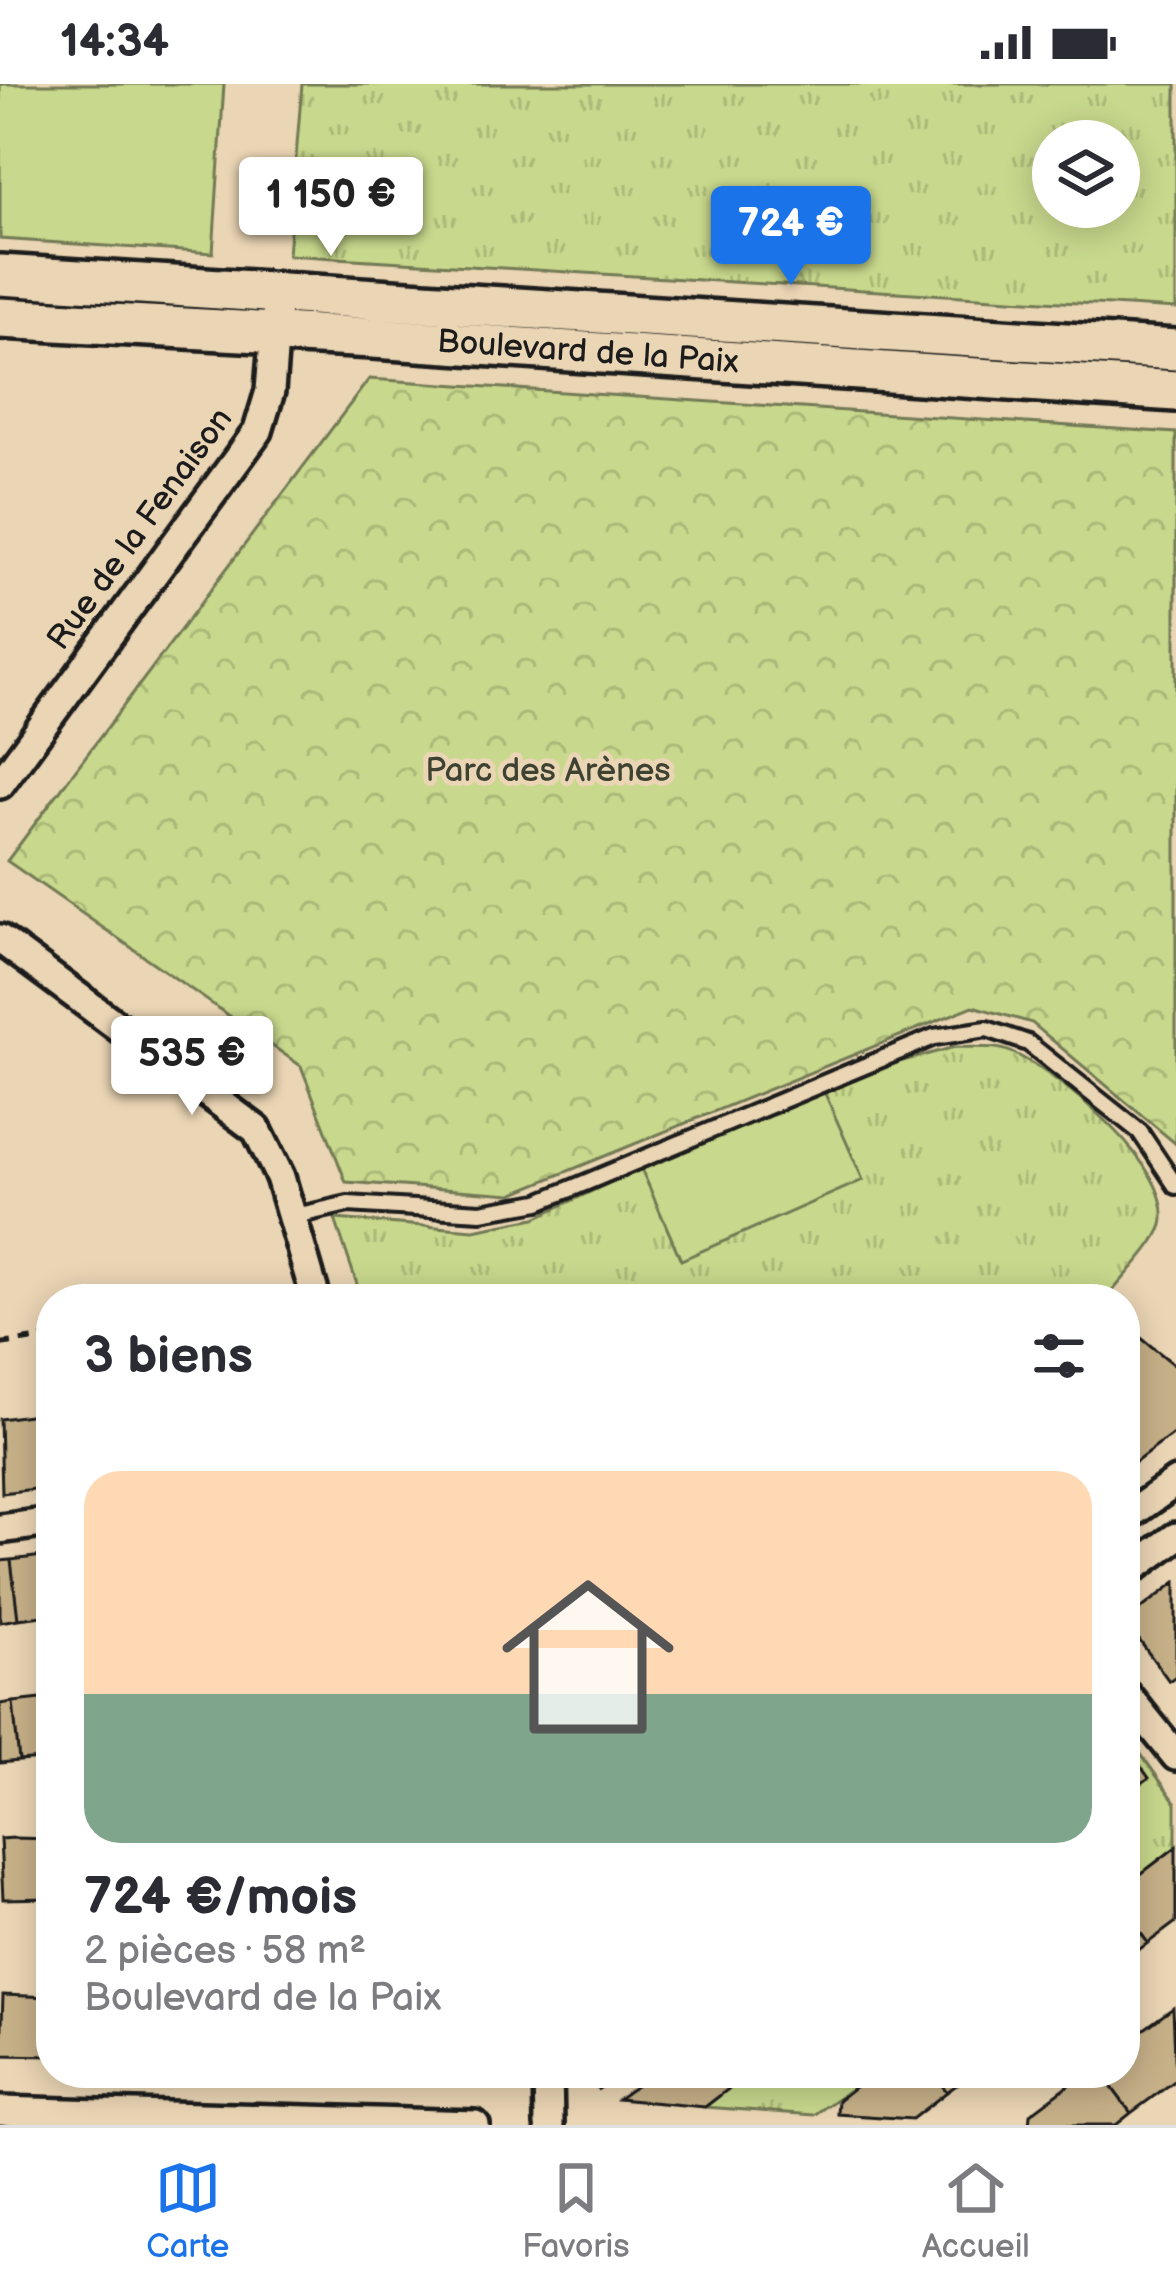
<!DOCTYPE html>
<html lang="fr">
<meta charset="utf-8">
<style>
body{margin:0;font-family:"Balsamiq Sans",sans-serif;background:#f7f7f7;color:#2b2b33;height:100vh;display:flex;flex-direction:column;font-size:45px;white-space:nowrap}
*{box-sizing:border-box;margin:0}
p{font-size:39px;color:#7c7c81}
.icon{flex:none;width:66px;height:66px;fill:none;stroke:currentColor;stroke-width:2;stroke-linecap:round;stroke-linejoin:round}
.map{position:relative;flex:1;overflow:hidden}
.panel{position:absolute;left:36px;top:1200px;width:1104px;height:804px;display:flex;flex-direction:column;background:#fff;border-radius:48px;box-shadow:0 6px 30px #0003}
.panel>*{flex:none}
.buttons{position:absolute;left:1032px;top:36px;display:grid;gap:24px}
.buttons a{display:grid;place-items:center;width:108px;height:108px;border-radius:50%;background:#fff;box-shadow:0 6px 30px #0003;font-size:60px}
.price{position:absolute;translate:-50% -102px;padding:0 27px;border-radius:12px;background:#fff;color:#222;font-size:39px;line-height:78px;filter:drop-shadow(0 3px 6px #0008)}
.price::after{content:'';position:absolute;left:50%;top:72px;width:36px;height:27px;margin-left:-18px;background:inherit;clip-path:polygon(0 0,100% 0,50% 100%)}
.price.current{background:#1a73e8;color:#fff}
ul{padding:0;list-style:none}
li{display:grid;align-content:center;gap:24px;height:636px;padding:0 48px}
li span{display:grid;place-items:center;height:372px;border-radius:36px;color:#555}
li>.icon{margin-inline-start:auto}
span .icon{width:216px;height:216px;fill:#fffc;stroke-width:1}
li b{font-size:51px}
h2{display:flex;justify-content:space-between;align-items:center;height:144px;padding:0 48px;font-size:51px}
.status{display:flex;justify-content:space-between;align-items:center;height:84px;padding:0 60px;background:#fff;direction:ltr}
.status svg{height:33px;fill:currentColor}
.dock{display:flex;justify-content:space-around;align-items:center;height:168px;border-top:3px solid #e1e1e2;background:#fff;font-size:33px;color:#7c7c81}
.dock a{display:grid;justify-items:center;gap:6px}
.dock .current{color:#1a73e8}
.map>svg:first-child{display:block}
.grass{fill:url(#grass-tufts);stroke:#727a54;stroke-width:3;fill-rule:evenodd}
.park{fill:url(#park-crowns);stroke:#727a54;stroke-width:3}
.pitch{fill:#c8d88c;stroke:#727a54;stroke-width:3}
.building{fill:#c6b088;stroke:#1c1c1c;stroke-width:3}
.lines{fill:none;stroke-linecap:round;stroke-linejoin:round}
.service-casing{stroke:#1c1c1c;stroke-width:22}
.minor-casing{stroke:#1c1c1c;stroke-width:36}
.secondary-casing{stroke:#1c1c1c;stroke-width:48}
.path{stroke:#1c1c1c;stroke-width:6;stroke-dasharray:12 9;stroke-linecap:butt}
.service{stroke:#ead5b4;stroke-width:14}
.minor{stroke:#ead5b4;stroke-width:27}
.secondary{stroke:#ead5b4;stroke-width:39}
.labels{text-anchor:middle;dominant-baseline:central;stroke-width:10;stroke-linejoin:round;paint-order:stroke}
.street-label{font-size:33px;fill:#1c1c1c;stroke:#ead5b4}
.park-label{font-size:33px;fill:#3e4232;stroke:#ead5b4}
</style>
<div class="status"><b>14:34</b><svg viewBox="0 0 49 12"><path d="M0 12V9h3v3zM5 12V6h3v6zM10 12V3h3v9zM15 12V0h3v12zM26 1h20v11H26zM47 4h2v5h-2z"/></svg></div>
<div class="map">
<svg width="1176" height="2041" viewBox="0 0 1176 2041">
<defs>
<pattern id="grass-tufts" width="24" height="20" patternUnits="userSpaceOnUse" patternTransform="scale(3)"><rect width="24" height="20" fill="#c8d88c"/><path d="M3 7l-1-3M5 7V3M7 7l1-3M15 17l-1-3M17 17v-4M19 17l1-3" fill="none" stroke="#abb978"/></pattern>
<pattern id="park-crowns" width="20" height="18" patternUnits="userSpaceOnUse" patternTransform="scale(3)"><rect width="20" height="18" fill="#c8d88c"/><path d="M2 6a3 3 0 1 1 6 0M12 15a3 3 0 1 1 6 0" fill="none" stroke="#abb978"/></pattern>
</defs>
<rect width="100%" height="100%" fill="#ead5b4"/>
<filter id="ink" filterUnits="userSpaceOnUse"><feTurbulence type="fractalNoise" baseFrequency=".00833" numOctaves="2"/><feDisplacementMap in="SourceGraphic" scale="24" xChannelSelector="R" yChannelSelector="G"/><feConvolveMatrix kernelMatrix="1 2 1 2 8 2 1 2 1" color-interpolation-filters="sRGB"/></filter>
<g filter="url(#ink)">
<path class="grass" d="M302,0H1176V225L288,171ZM1119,57V123H1053V57Z
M955,963C972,964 996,961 1011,968C1058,989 1176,1084 1162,1141C1156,1161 1120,1197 1106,1215H362L335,1135L474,1146L535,1134L641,1084L681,1175L823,1005L899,978Z
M1125,1648L1176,1719V1763L1125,1802Z
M749,1989H873L814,2031L705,2023Z"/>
<path class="park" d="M369,295L1176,349V1060L1032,939L973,922L512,1110L346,1098L301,982L7,777Z"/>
<path class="pitch" d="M0,0H224L213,169L0,155Z
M823,1005L863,1096L681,1176L641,1084Z"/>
<path class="building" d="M1125,1241L1176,1282V1348L1125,1386Z
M51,1328V1403L2,1409L0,1335Z
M51,1471V1531L18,1535L11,1476Z
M11,1476L18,1535L0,1538V1477Z
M1176,1498V1592L1169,1597L1125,1537Z
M51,1614V1674L19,1677L13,1618Z
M13,1618L19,1677L0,1679V1620Z
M1125,1660L1149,1694L1125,1711Z
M14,1754L51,1755V1814L3,1815L0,1755Z
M1176,1763V1838L1148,1859L1125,1827V1802Z
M1125,1827L1148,1859L1125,1876Z
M3,1911L51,1913V1972L1,1971Z
M1173,1924L1176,1996L1131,2029L1101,1989H1125V1959Z
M654,1989H749L705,2023L618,2015Z
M873,1989H933L947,2008L912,2035L837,2030L838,2016Z
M933,1989H973L947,2008Z
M1085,1989H1101L1131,2029L1116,2041H1029L1030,2030Z"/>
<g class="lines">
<defs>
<path id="service" d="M291,1133L348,1120L481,1128L539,1118L934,953L987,945L1028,959L1140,1048L1176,1102"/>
<path id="minor" d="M0,700L258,347L270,307L276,231
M0,855L257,1046L280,1093L316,1215
M1125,1434L1176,1398
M0,1445L51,1438
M1125,1490L1176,1453
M1125,1609L1176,1672
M548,1989L549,2041
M0,2027L475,2041"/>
<path id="secondary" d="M0,191L1176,266
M0,234L373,254L1176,307"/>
</defs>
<use href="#service" class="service-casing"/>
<use href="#minor" class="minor-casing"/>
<use href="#secondary" class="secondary-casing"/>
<path class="path" d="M0,1260L51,1253
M596,2005L619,1989"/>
<use href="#service" class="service"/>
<use href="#minor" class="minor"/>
<use href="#secondary" class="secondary"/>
</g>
</g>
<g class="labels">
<g class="street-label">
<text transform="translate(588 268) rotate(4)">Boulevard de la Paix</text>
<text transform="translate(140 445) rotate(-54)">Rue de la Fenaison</text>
</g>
<g class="park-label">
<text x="548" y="687">Parc des Arènes</text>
</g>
</g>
</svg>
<div class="buttons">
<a><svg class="icon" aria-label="layers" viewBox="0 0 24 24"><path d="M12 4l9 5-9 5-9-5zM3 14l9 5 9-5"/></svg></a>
</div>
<b class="price" style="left:331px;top:175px">1 150 €</b>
<b class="price current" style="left:791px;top:204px">724 €</b>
<b class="price" style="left:192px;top:1034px">535 €</b>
<section class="panel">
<h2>3 biens<svg class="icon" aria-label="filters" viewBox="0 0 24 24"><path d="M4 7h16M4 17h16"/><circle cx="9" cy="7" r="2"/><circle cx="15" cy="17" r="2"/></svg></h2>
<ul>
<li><span style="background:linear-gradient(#ffd9b3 60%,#7fa58c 0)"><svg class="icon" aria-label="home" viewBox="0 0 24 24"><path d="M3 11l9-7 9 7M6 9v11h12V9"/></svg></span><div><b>724 €/mois</b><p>2 pièces · 58 m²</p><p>Boulevard de la Paix</p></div></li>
</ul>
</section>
</div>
<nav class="dock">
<a class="current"><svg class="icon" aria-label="map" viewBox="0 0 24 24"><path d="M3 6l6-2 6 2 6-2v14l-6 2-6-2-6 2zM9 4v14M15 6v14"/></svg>Carte</a>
<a><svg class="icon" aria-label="saved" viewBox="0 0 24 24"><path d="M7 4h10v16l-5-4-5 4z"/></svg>Favoris</a>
<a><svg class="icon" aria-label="home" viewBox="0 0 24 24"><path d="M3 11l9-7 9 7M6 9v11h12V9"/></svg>Accueil</a>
</nav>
